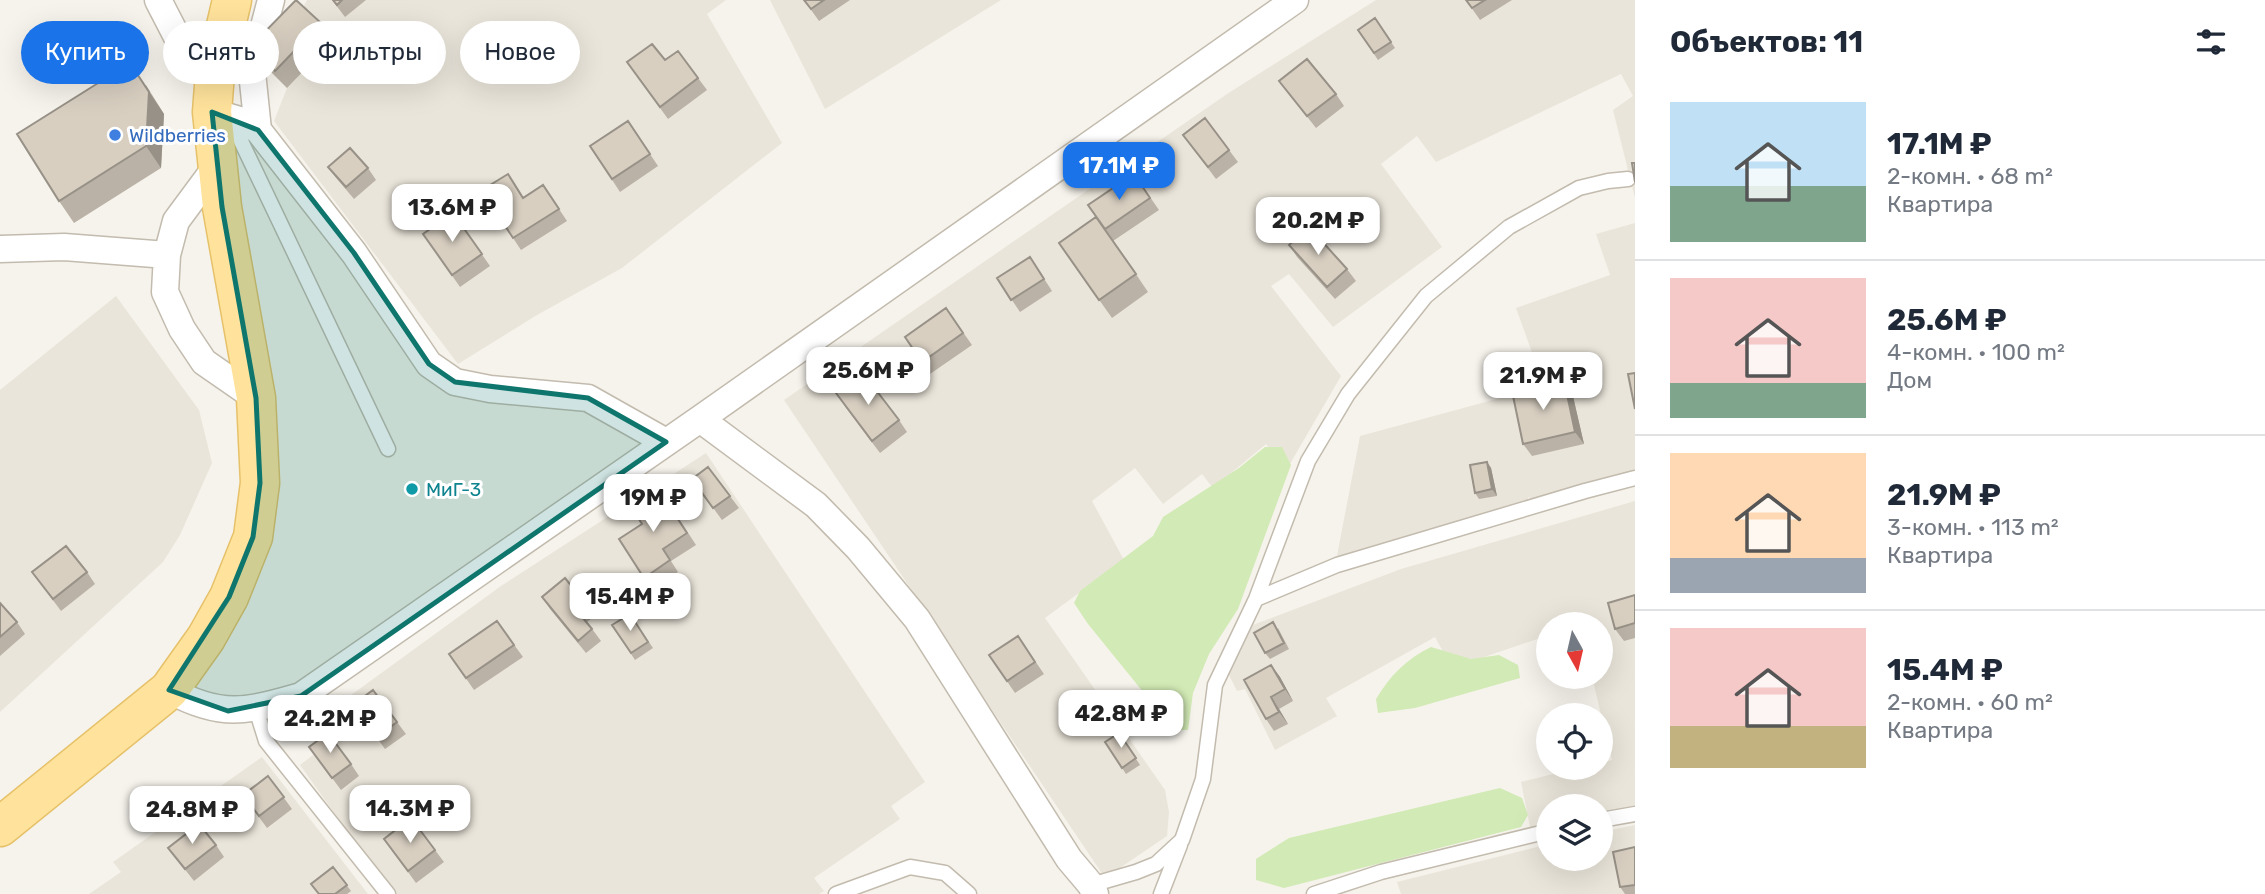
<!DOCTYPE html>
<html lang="ru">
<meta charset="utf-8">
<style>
body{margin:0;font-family:Rubik,sans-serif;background:#f2f2f3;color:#1f2937;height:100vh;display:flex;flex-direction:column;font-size:26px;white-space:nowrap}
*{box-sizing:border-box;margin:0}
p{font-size:23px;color:#747a83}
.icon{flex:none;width:38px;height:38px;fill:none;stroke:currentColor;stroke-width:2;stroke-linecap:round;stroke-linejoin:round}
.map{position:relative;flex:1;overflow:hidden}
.drawer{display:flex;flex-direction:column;background:#fff;width:630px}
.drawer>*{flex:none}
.hud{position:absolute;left:21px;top:21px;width:665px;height:63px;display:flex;gap:14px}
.needle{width:46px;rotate:172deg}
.tools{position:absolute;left:1536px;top:612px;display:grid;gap:14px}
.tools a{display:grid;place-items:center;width:77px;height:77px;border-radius:50%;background:#fff;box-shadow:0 7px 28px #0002;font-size:35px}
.price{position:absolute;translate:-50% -60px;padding:0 16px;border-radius:14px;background:#fff;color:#222;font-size:23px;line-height:46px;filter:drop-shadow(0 2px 4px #0008)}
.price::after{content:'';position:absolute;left:50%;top:42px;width:21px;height:16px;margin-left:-10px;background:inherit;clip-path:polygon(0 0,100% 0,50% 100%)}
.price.on{background:#1a73e8;color:#fff}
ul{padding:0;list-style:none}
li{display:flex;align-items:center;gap:21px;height:175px;padding:0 35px}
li+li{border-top:2px solid #e0e1e3}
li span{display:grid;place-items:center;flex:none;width:196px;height:140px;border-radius:0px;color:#555}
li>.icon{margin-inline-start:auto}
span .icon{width:84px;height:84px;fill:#fffc;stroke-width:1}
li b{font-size:30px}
h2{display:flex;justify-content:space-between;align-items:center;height:84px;padding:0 35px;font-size:30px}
.tag{padding:0 24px;border-radius:32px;background:#fff;box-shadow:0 7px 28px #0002;font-size:24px;line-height:63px}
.tag.on{background:#1a73e8;color:#fff}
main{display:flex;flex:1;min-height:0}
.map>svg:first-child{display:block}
.residential{fill:#eae5da}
.green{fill:#d2eab5}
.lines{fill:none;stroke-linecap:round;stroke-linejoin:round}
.lane-casing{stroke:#c2bbae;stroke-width:17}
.street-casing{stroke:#c2bbae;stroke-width:29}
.primary-casing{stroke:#e6c16a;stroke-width:41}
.lane{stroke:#fff;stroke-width:14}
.street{stroke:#fff;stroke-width:26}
.primary{stroke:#ffe39c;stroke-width:38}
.wall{fill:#bab2a6}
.shaded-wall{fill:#979187}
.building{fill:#d8cfc1;stroke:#979187;stroke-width:2}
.marked{fill:#0f766e;fill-opacity:0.2;stroke:#0f766e;stroke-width:5;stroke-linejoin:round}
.shop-dot{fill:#3f7fe0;stroke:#fff;stroke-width:2.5}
.culture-dot{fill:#0f9aa8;stroke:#fff;stroke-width:2.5}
.labels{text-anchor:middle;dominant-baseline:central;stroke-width:6;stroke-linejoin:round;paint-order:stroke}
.shop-label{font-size:19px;fill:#366cbe;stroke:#fff;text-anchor:start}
.culture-label{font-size:19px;fill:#0d838f;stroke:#fff;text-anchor:start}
</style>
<main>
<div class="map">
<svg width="1635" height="894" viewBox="0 0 1635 894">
<rect width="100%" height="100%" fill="#f6f3ec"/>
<path class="residential" d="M307,0H726L707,14L782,143L622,268L537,315L458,364L274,121L287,88L265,64L297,19Z
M770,0H1001L825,109Z
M1376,0H1635V198L1613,110L1633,96L1621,74L1436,162L1417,136L1381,164L1442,247L1333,327L1289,274L1271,286L1341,376L1287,469L1266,444L1213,488L1202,474L1163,504L1135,468L1092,501L1124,560L1045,618L1165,790L1169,812L1167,836L1105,878L784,400L1227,94Z
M1635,223V484L1541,509L1529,497L1518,518L1335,566L1360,436L1544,386L1516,308L1610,275L1596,234Z
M116,296L199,410L212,463L180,535L163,562L0,712V390Z
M706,453L925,782L891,806L900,819L814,878L824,891L819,894H392L300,765L342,733L325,714L501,586Z
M1635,501V811L1601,818V807H1549V828L1531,832L1521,782L1577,768H1601V763L1612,760L1592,677H1601V625H1549V635L1452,668L1435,637L1326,698L1337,716L1275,750L1245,689L1237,691L1227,671L1250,626L1401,569Z
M262,757L368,894H89L121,872L113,862Z
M1635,825V894H1401L1397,882L1549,844V859H1601V832Z"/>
<path class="green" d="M1265,447H1282L1291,465L1238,609L1209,654L1193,693L1188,730H1174L1088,624L1074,603L1080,591L1153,536L1163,517L1239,468Z
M1431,647L1471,659L1499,655L1518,665L1520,678L1415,708L1378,713L1376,699C1390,676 1406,659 1431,647Z
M1500,788L1522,798L1528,815L1521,827L1284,888L1256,880V859L1289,838Z"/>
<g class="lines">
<defs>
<path id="lane" d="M230,118L388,449
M1256,599L1337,565L1585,491L1635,478
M256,709L266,741L388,894
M1601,820L1635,814
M1091,885L1136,872L1156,864L1182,840L1203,779L1215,685L1256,599L1308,461L1348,394L1426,296L1509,227L1579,188L1608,181L1628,179
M836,894L910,867L945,873L969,894
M1161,894L1180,845
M1314,894L1381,872L1549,831"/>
<path id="street" d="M158,0L190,62L215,73
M212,112L243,121L258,130L252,72L271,0
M258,130L354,253L429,364L455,382L490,389L588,398L666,442
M216,167L176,221L167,255L165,292L182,329L204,362L256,398
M0,249L64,247L167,255
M700,419L816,505L858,548L917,619L1069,859L1091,885L1095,894
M169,690C221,718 246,712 301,696L700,419L1295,0"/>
<path id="primary" d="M0,827L169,690L206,638L229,597L253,537L260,483L256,398L222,207L212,112L215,73L232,0"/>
</defs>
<use href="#lane" class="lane-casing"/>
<use href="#street" class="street-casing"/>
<use href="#primary" class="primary-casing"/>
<use href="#lane" class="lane"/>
<use href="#street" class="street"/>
<use href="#primary" class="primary"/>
</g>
<path class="wall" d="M332,0H366L345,17Z
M804,0H850L819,21Z
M1466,0H1512L1480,20Z
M1375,18L1395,48L1378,60L1358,30Z
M321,23L333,40L287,88L263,64L250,47Z
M678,51L707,90L668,119L627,62L665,60Z
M1279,81L1336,94L1344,106L1316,128Z
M146,85L164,114L161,168L74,223L59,201Z
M628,121L658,166L620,192L590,146Z
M1183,135L1229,150L1238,162L1216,179Z
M328,167L368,168L376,180L354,199L337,179Z
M1134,174L1159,210L1113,241L1109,234L1148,292L1112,318L1059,243L1096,217Z
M543,185L567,221L521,250L513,238L523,197Z
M453,213L490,266L460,287L423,234Z
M1289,245L1347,269L1356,281L1335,299L1297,257Z
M1030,257L1052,291L1020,312L997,278Z
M946,308L972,345L930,374L905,337Z
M1564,380L1572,392L1584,444L1532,456L1523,444Z
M844,405L899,420L907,432L880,453Z
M1487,462L1491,468L1497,496L1479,499L1475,493Z
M708,467L739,508L722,520L692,479Z
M668,502L696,545L671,561L678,572L652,590L644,578L642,524Z
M32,572H87L95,584L61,611Z
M1635,595V638L1624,641L1615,629Z
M542,597L586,604L595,616L587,622L601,641L586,653L550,609Z
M0,603L17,622L25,634L0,656Z
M630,614L653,648L635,660L612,625Z
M497,621L523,657L474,690L449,654Z
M1278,628L1289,649L1270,659L1265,653Z
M1018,636L1044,674L1015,693L989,655Z
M1271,665L1280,677L1293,701L1279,709L1288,724L1274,731L1266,719Z
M373,690L406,734L385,749L353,705Z
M1119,733L1140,765L1126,774L1105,742Z
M309,747L351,764L359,776L341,790Z
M268,776L292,809L267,828L243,795Z
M384,839L435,850L444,862L416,883Z
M216,845L224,857L194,881L168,848Z
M1635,847V894H1625L1620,887Z
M333,867L351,891L347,894H319Z"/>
<path class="shaded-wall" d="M130,63L164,114L161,168L146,146Z
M1564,380L1572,392L1584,444L1575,432Z
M1487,462L1491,468L1497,496L1492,489Z
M1271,665L1280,677L1293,701L1285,689Z
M1271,697L1279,709L1288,724L1279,712Z"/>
<path class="building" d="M296,0L321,23L275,71L250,47Z
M333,0H342L337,5Z
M804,0H824L811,9Z
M1466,0H1485L1472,8Z
M1375,18L1391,42L1374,53L1358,30Z
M652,44L665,60L678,51L698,78L660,107L627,62Z
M1307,59L1336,94L1307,116L1279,81Z
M130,63L149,92L146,146L59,201L17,134Z
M1205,118L1229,150L1208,167L1183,135Z
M628,121L650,154L612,179L590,146Z
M350,148L368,168L346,187L328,167Z
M1632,163H1635V182Z
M508,174L523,198L543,185L559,209L513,238L482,190Z
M1134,174L1150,198L1105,229L1088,205Z
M453,213L482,254L452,275L423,234Z
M1096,217L1136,274L1099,300L1059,243Z
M1309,227L1347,269L1327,287L1289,245Z
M1030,257L1044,279L1011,300L997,278Z
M946,308L963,333L922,362L905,337Z
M863,373L899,420L872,441L836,393Z
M1635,373V409L1628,374Z
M1564,380L1575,432L1523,444L1512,391Z
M1487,462L1492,489L1475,493L1470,465Z
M708,467L730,496L713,508L692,479Z
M659,490L687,533L663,549L670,560L644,578L619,539L642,524L632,508Z
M66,546L87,572L53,599L32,572Z
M565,578L586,604L577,611L592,629L578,641L542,597Z
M1635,595V623L1615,629L1608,603Z
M0,603L17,622L0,637Z
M630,614L648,642L631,653L612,625Z
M497,621L514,645L466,678L449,654Z
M1273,622L1284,643L1265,653L1254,633Z
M1018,636L1035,662L1007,681L989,655Z
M1271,665L1285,689L1271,697L1279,712L1266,719L1244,680Z
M373,690L397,722L377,737L353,705Z
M328,733L351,764L332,778L309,747Z
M1119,733L1136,758L1122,768L1105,742Z
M268,776L284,797L259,816L243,795Z
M411,818L435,850L408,871L384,839Z
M199,824L216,845L185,869L168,848Z
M1635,847V885L1620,887L1613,852Z
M333,867L347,885L335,894H319L311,884Z"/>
<path class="marked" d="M212,112L258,130L354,253L429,364L455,382L588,398L666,442L301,696L228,711L169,690L229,597L253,537L260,483L256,398L222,207Z"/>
<circle class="shop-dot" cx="115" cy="135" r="7"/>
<circle class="culture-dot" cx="412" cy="489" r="7"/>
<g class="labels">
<g class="shop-label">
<text x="129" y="135">Wildberries</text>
</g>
<g class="culture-label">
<text x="426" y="489">МиГ-3</text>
</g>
</g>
</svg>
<div class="tools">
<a><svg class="needle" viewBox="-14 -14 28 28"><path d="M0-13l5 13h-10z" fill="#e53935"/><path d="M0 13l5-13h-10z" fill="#747a83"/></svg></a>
<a><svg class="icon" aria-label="locate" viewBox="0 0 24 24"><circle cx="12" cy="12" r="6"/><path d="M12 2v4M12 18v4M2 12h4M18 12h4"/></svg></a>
<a><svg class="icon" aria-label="layers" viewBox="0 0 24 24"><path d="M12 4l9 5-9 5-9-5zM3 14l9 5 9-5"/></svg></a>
</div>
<b class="price on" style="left:1119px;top:202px">17.1M ₽</b>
<b class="price" style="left:452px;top:244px">13.6M ₽</b>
<b class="price" style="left:1318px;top:257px">20.2M ₽</b>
<b class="price" style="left:868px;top:407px">25.6M ₽</b>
<b class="price" style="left:1543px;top:412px">21.9M ₽</b>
<b class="price" style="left:653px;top:534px">19M ₽</b>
<b class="price" style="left:630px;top:633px">15.4M ₽</b>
<b class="price" style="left:1121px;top:750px">42.8M ₽</b>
<b class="price" style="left:330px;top:755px">24.2M ₽</b>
<b class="price" style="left:410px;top:845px">14.3M ₽</b>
<b class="price" style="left:192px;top:846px">24.8M ₽</b>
<div class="hud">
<a class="tag on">Купить</a>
<a class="tag">Снять</a>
<a class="tag">Фильтры</a>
<a class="tag">Новое</a>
</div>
</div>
<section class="drawer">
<h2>Объектов: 11<svg class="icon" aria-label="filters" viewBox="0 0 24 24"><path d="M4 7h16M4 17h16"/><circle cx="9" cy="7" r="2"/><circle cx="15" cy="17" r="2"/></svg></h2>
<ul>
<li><span style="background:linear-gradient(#bfe0f5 60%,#7fa58c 0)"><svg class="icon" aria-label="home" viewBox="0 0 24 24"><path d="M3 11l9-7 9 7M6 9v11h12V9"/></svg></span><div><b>17.1M ₽</b><p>2-комн. · 68 m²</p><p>Квартира</p></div></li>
<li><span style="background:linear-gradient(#f6c9c9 75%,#7fa58c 0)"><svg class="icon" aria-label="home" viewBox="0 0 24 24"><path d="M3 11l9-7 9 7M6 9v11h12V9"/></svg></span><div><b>25.6M ₽</b><p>4-комн. · 100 m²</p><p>Дом</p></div></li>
<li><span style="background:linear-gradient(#ffd9b3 75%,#9aa5b1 0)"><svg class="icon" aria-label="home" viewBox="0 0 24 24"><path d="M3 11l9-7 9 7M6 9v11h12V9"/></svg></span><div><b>21.9M ₽</b><p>3-комн. · 113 m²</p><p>Квартира</p></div></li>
<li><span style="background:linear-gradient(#f6c9c9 70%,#c2b280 0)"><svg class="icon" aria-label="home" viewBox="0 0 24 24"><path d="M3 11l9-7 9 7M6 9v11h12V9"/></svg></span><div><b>15.4M ₽</b><p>2-комн. · 60 m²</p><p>Квартира</p></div></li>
</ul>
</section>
</main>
